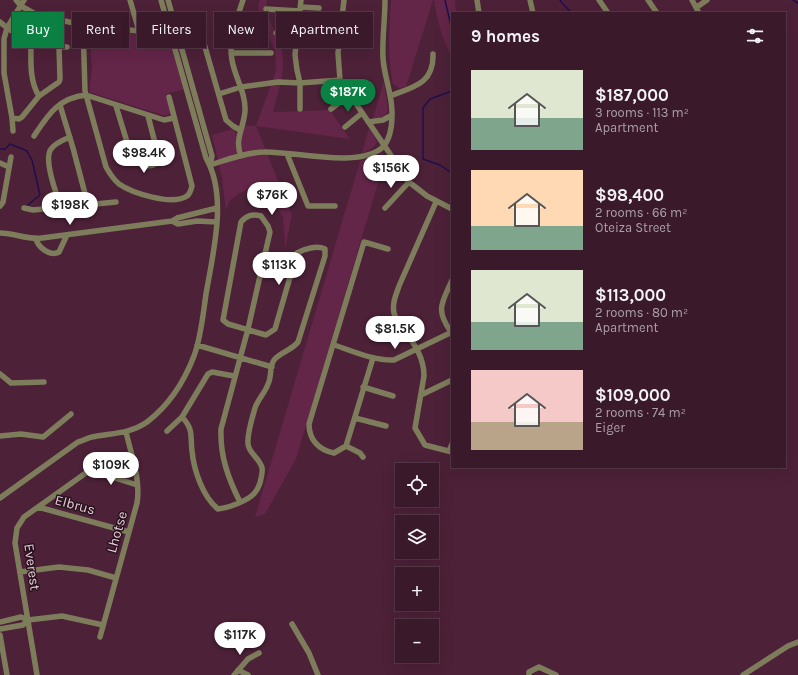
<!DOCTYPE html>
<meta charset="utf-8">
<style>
body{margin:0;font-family:Karla,sans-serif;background:#452636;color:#f1f3f6;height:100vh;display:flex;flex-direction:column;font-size:15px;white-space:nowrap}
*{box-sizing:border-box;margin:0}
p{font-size:13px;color:#aba0a8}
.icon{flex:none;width:22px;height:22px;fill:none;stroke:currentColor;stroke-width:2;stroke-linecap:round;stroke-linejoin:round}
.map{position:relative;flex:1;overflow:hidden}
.drawer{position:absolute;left:451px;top:12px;width:335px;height:456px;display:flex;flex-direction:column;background:#3a192a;border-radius:0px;box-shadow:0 4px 16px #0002,0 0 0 1px #543847}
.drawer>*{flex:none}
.guide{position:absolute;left:12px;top:12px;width:379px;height:36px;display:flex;gap:8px}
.tools{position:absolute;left:395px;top:463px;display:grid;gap:8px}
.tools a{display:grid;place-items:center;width:44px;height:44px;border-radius:0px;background:#3a192a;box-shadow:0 4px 16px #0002,0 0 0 1px #543847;font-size:20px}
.price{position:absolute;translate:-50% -34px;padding:0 9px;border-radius:14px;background:#fff;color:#222;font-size:13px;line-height:26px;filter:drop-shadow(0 1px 2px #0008)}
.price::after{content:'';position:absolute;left:50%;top:24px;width:12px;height:9px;margin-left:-6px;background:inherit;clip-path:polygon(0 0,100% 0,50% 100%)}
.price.active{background:#0b8043;color:#fff}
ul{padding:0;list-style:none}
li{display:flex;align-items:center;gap:12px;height:100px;padding:0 20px}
li span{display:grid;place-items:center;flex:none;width:112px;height:80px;border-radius:0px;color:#555}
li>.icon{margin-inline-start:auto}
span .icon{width:48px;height:48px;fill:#fffc;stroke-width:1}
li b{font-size:17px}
h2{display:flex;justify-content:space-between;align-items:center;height:48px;padding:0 20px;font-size:17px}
.chip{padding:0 14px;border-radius:0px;background:#3a192a;box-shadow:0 4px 16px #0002,0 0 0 1px #543847;font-size:14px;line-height:36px}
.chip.active{background:#0b8043;color:#fff}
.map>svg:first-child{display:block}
.green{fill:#632548}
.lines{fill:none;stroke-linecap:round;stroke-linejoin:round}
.stream{stroke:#210e4e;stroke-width:1.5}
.minor{stroke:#7d7d5c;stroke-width:5.5}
.labels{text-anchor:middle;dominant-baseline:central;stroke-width:3;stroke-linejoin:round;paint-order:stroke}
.street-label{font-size:14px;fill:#e7cad7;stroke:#27131d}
</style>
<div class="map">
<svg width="798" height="675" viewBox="0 0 798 675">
<rect width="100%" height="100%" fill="#4d2138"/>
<path class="green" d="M260,0H267C263,18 279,34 282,50C286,71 278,92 273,112L330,110L350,139L256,126L292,215L285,249L283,217L261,183C251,189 236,192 229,202C228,204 227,208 226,211L222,178L212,135L233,129L241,139L244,125L256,126L276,71L275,52L258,8Z
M391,0H433L406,87L399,88L393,84C387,56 389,28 391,0Z
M434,0H455L456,13H452V57C441,37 438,22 434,0Z
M96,28L144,35L153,39L169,35L185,89L166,94L171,113L165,116L89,92L92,69L89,30Z
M384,81L388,111C384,117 380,119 373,118Z
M369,128L377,141C375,149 369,150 362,153Z
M382,154L386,156L296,459L265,514L255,517L360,161Z"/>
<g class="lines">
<path class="stream" d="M445,0L452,30
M560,0L561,2L572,13
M793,0L798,3
M452,91L430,99L423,108V159L440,165L452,173
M0,149H5L10,144L27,151L32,160L40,195L28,205"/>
<path class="minor" d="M16,0L21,6L37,15L83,25L139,31L155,29L172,24
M130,0L139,31
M168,0L212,156L210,165
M344,0L338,53L340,80L409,182L427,196L452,209
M477,0L479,13
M530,0L533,13
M599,0L608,13
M648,0L657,13
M692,0L699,13
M301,7L319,8
M697,7L707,0
M266,9L300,11
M325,17L342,18
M0,22C18,38 42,47 67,47
M83,25L85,91L106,167C110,174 113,179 119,184C132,193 172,206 187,196C190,194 191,190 192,186L169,97
M235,25H261
M201,33L226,120L233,126L240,130
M276,33L298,35
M31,41C31,59 29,81 39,96
M231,53H271
M219,94L241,87L278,82L300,83L340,80
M390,96C413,87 434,84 433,54
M60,105L73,148L88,205
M116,106L131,155C139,163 154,173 159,158L148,116
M300,109V83L297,70L295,55L301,0
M331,109L349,95
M12,118L19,119L22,117L39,96L59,82L60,79L59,47
M368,122L383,120L392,115
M345,127L362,113
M13,131L12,118L4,73V39L7,28L24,0
M34,136C48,115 58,98 86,95L164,120L174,118
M287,154L308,206H335
M241,156C234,140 244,127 245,111C246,93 235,78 232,60C228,40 237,19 243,0
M0,163L9,167
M210,165C226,160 247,152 264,152C294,151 359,169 383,147C390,139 392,125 392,115C393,96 384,77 383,58C382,39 385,19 385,0
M436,202L399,286C396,295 392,303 394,313C396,320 401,326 405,331C415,345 424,358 424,376L415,428L425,445L452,452
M0,206L3,202L11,157
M24,208L33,210L116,202
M61,208C57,195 43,160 51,149C55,143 63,140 70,137
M385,208L409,182
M172,221L178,224L197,221L217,222
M0,233C15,233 27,240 42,238L172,221L177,218L217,208
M36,239C38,247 50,257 59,252L67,235
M451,332C435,309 442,303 452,280
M197,345L272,367
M334,345C353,351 374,361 394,360L452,332
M373,358L346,446L334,453C319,450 309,440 309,424L364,242L388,249
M0,374L11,383L44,382
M363,387L393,396
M421,395L452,380
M182,417C194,430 190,435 192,451C194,471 203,497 218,509C228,508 251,500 256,491C258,489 259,485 260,483C261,478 263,472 262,468C260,458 249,454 248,444C247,433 252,419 255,408C258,399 265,393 268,384C272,377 269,367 274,360C279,353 292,350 298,342L325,256V249C317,245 304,249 297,253L275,329L266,335L228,324L223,320L241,222C247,215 252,214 261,216L268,226L270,232L248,329L221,429C220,456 228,478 240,502
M355,418L386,426
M167,431L182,417L208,374L212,372L234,376
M0,436L21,434L43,437L71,414
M346,446L360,453L363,457
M449,451L452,444
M90,470L137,485
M0,498L78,442C83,441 87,438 92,437C111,433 130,434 147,422C168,406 184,382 194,356C201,337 203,315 206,294C213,253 228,196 206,158L161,0
M38,507L129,532
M20,572L59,567L88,570L116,578
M28,620L62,616L103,625
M0,622L21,617L28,620
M292,624L309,653L318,675
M0,629L23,625L28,620
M0,635L7,675
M100,637L137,503C141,480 131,454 126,432
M238,670L248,675
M37,675L15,543L17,528L24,517L90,470L104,465L133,461
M234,675L248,659L259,653
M529,675V672L539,667L556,675
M743,675L788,646L798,642"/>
</g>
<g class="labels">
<g class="street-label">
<text transform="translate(75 505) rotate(15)">Elbrus</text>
<text transform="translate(117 532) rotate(-74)">Lhotse</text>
<text transform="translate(32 567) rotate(82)">Everest</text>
</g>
</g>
</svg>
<div class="tools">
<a><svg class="icon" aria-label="locate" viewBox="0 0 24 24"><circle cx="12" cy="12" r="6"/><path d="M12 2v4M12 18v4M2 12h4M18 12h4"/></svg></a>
<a><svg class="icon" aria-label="layers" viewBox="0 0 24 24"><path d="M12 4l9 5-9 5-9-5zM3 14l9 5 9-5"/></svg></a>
<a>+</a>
<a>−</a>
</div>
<b class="price active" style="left:348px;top:113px">$187K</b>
<b class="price" style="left:144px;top:174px">$98.4K</b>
<b class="price" style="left:391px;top:189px">$156K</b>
<b class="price" style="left:272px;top:216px">$76K</b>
<b class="price" style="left:70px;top:226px">$198K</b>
<b class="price" style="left:279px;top:286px">$113K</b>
<b class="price" style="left:395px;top:350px">$81.5K</b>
<b class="price" style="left:111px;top:486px">$109K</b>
<b class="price" style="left:240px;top:656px">$117K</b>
<div class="guide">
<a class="chip active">Buy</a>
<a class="chip">Rent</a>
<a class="chip">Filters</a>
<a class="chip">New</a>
<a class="chip">Apartment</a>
</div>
<section class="drawer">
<h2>9 homes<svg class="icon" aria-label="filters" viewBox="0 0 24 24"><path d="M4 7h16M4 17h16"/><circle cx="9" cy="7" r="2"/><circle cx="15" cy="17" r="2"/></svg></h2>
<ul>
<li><span style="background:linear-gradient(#dfe7d0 60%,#7fa58c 0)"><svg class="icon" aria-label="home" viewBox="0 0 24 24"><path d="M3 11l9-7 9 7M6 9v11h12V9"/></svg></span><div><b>$187,000</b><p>3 rooms · 113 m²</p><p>Apartment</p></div></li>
<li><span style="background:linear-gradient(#ffd9b3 70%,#7fa58c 0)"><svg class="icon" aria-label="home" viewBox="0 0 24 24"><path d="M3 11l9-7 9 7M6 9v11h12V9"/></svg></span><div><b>$98,400</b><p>2 rooms · 66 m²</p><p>Oteiza Street</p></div></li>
<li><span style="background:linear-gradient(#dfe7d0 65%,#7fa58c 0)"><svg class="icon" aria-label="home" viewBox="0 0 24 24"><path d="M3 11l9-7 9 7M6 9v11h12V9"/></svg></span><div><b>$113,000</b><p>2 rooms · 80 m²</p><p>Apartment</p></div></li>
<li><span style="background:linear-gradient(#f6c9c9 65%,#b9a48a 0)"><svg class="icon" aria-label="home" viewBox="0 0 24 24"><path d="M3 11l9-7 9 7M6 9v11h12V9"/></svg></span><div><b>$109,000</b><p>2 rooms · 74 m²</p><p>Eiger</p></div></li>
</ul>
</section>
</div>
